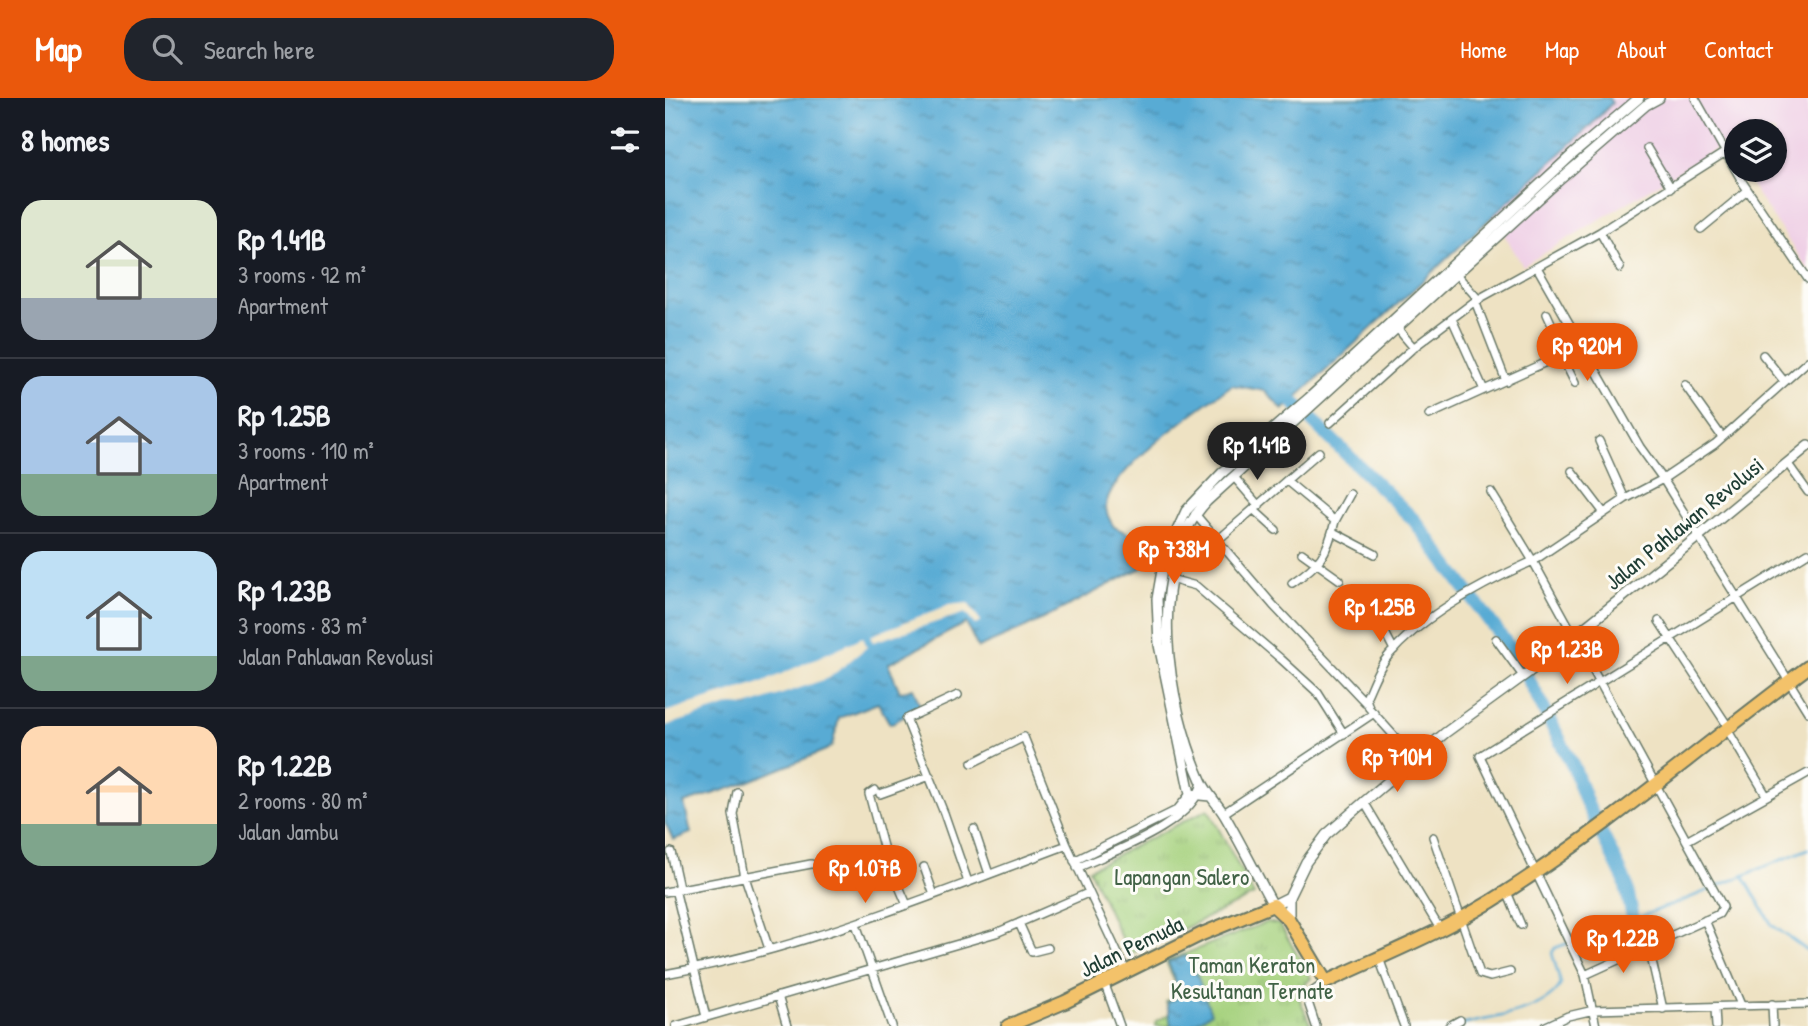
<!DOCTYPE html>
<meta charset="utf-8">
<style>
body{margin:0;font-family:"Patrick Hand",sans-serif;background:#20242c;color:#f1f3f6;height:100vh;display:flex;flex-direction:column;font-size:26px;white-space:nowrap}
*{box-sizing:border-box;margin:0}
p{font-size:23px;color:#9ea1a6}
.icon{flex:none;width:38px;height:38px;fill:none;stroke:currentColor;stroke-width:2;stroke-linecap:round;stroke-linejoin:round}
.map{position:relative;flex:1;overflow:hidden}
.drawer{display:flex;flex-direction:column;background:#171b24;width:665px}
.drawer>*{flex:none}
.tools{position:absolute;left:1059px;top:21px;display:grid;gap:14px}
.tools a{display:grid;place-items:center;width:63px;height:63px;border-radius:50%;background:#171b24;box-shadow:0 2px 5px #0004;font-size:35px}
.price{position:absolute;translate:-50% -60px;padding:0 16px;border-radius:24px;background:#ea580c;color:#fff;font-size:23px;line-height:46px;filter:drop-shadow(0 2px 4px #0008)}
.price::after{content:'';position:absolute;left:50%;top:42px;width:21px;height:16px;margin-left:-10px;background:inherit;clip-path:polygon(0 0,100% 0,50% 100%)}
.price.on{background:#222;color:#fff}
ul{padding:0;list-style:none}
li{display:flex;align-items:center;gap:21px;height:175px;padding:0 21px}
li+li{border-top:2px solid #363941}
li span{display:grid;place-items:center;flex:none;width:196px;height:140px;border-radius:21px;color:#555}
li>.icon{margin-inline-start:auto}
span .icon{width:84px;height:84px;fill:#fffc;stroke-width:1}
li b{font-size:30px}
h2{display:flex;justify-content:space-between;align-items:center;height:84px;padding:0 21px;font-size:30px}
header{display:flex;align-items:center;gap:42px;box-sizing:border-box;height:98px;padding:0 35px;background:#ea580c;color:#fff}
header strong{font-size:33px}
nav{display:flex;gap:38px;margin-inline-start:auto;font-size:24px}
.search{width:490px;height:63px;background:#20242c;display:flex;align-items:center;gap:18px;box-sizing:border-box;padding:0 24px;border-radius:28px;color:#9ea1a6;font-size:26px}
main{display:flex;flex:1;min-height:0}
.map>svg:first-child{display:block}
.built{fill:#efd0e6}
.park{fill:url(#park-tufts);stroke:#628759;stroke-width:2}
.water{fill:url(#water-ripples);stroke:#3c7484;stroke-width:2}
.pier{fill:#eee2c3}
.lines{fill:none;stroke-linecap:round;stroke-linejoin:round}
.stream{stroke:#59abd4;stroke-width:2.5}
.river{stroke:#59abd4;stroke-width:14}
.minor-casing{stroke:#677766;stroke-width:10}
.tertiary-casing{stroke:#677766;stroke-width:12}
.trunk-casing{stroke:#677766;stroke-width:16}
.minor{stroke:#fff;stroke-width:7}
.tertiary{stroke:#fff;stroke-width:9}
.trunk{stroke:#f3c26a;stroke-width:12}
.labels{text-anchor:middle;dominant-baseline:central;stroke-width:6;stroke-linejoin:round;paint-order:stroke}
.street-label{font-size:23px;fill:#1f3d34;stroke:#fdfcf7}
.park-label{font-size:23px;fill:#416246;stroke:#fdfcf7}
</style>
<header>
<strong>Map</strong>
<div class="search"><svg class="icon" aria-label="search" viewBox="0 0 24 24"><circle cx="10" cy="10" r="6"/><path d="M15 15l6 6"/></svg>Search here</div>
<nav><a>Home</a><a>Map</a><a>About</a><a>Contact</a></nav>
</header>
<main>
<section class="drawer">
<h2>8 homes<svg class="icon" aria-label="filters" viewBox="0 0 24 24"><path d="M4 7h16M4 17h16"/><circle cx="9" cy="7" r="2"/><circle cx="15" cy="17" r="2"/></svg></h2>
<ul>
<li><span style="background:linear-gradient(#dfe7d0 70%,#9aa5b1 0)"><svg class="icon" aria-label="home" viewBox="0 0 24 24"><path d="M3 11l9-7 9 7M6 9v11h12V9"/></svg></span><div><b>Rp 1.41B</b><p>3 rooms · 92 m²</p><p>Apartment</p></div></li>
<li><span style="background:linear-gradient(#a9c7e8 70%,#7fa58c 0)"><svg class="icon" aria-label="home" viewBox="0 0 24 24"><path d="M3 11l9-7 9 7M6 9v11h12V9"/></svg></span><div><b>Rp 1.25B</b><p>3 rooms · 110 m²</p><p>Apartment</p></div></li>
<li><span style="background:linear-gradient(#bfe0f5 75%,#7fa58c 0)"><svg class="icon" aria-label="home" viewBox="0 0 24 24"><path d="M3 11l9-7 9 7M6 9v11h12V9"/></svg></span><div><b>Rp 1.23B</b><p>3 rooms · 83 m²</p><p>Jalan Pahlawan Revolusi</p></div></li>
<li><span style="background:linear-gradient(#ffd9b3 70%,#7fa58c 0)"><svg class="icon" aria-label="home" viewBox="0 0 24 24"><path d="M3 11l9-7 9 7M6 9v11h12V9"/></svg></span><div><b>Rp 1.22B</b><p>2 rooms · 80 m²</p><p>Jalan Jambu</p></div></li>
</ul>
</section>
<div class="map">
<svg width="1143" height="928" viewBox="0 0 1143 928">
<defs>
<pattern id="park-tufts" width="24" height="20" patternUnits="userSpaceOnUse" patternTransform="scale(1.75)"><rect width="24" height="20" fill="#a6d17e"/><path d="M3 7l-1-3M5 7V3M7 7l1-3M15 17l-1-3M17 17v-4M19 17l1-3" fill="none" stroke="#8eb46e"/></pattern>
<pattern id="water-ripples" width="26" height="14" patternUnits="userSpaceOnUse" patternTransform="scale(1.75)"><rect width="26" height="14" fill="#59abd4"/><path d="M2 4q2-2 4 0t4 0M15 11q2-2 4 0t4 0" fill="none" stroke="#498cad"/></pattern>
</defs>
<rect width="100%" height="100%" fill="#fdfcf7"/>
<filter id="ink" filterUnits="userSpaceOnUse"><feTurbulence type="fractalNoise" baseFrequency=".0143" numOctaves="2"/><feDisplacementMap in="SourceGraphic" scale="14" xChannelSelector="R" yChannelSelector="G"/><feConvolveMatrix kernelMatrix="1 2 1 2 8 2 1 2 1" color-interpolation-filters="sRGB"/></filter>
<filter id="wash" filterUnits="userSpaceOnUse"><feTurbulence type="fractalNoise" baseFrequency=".00686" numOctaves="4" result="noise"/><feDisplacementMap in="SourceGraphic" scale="28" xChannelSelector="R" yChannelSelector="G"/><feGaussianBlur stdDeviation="1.57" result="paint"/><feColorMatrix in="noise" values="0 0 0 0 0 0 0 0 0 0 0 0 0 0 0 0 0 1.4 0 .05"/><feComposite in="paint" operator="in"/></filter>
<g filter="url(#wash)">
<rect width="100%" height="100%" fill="#eee2c3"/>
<path class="built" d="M944,0H1143V172L1076,72H1110V33H1071V63L1059,46L858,168L828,118L924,29L947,5Z"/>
<path class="park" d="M543,711L589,797L464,857L424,771Z
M602,824L615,827L646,880L632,895L646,928H491L490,924L505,916L501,904L515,897L501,863Z"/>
<path class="water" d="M0,0H944L947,5L924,29L618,312L600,293L567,287C539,307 441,374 441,409C441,416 445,423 449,429L476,442L486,465L362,529L313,550L301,525L223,566L235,594L248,590L256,610L225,626L213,605L174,620L167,648L161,652L75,687L19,705L26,735L8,742L0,724Z
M520,858L526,861L546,915L525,928H506L502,905L516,898L503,864Z"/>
<path class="pier" d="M303,505L316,524L310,527L300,515L208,544L205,538L283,507Z
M198,539L202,549L164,580L82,608L67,607L0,628V614L103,582Z"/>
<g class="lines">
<path class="stream" d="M1079,779L1107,827L1143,853
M793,928C822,919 880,916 896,886L887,855L890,850L1017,803L1143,751"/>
<path class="river" d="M628,304L749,422L853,561L909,670L922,706L960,783L968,820"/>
</g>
</g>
<g filter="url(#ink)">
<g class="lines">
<defs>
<path id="minor" d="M1030,0L1078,85L1143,181
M982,50L1006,90
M1036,131L1082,93
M935,134L955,170
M873,171L975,349L998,381L960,401L868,463L1058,809L1054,816L920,877
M791,176L814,202
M810,203L841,283
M882,216L900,256
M787,221L819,292L917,248
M732,230L749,250
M896,257L910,285
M1098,257L1119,283
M1143,263L1050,346L998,381L1143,614
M1020,287L1057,339
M764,317L819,292
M665,325L748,250L810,203L935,134L1059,55
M934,343L960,401
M1123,366L1143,394
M907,373L939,415
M569,379L594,408
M623,384L670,423C662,457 655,466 627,485
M589,412L611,432
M530,416L608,507L700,604
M670,423L685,396
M668,434L710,456
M553,442L654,354
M637,455L675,482
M505,481L531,488L616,561L653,595L679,636
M712,519L729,552
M994,523L1064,630
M831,541L858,578
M293,597L241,621L279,715L303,784
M1062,631L1101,697
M749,660L704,610L701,600C708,585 713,569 724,557C758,517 821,484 868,463L826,394
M307,665L359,639L402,747L461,873
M210,692L204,696L220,756
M72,694L68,716L80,779L104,851
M215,696L265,678
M699,704L775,831
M559,715L709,615
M309,731L324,776
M768,739L815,876L825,879L845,874
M1023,742L1143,675
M6,754L14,790
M172,762L220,756L242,807
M409,763L512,712L525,696
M259,769L269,797
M412,770C449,753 529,726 537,684
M10,791L41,919
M0,794L146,766
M842,794L856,827
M1040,822L1076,907
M354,825L367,854L383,850
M191,826L227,928
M984,850L998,911
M714,860L739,928
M0,876C139,851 271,796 402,747
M439,884L455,928
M113,898L122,928
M1107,906L1108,928
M1050,910L1051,928
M11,928L331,835L423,795
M651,928L641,898L661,884
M784,928L795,922
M881,928L903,918L929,912L1143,906
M931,928L920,877L815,658L1143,455"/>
<path id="tertiary" d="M994,0L981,7L892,84L542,403C479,470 502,606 536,682C542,696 553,706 560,718C577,747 592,778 608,807L624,799L641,764L661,737L699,704L780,635L864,574L1034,438L1143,348
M545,698L525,696L494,547L492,501L499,461L521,413L557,375L644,300L908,56L974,0
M624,799V822"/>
<path id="trunk" d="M343,928L400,904L537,836L608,807L624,822L661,884C721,856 785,831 841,794C947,726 1042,644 1143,569"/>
</defs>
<use href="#minor" class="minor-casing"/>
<use href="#tertiary" class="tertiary-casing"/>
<use href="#trunk" class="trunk-casing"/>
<use href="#minor" class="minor"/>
<use href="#tertiary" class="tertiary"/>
<use href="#trunk" class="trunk"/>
</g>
</g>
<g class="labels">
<g class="street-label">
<text transform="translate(1019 425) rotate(-39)">Jalan Pahlawan Revolusi</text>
<text transform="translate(466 848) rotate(-26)">Jalan Pemuda</text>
</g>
<g class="park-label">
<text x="517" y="778">Lapangan Salero</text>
<text x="587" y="866">Taman Keraton<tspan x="587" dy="26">Kesultanan Ternate</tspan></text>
</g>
</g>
</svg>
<div class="tools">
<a><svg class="icon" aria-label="layers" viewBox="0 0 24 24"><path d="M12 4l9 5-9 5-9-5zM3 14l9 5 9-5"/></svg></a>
</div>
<b class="price" style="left:922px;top:285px">Rp 920M</b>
<b class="price on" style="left:592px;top:384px">Rp 1.41B</b>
<b class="price" style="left:509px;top:488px">Rp 738M</b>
<b class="price" style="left:715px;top:546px">Rp 1.25B</b>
<b class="price" style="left:902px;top:588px">Rp 1.23B</b>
<b class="price" style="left:732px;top:696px">Rp 710M</b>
<b class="price" style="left:200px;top:807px">Rp 1.07B</b>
<b class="price" style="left:958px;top:877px">Rp 1.22B</b>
</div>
</main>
